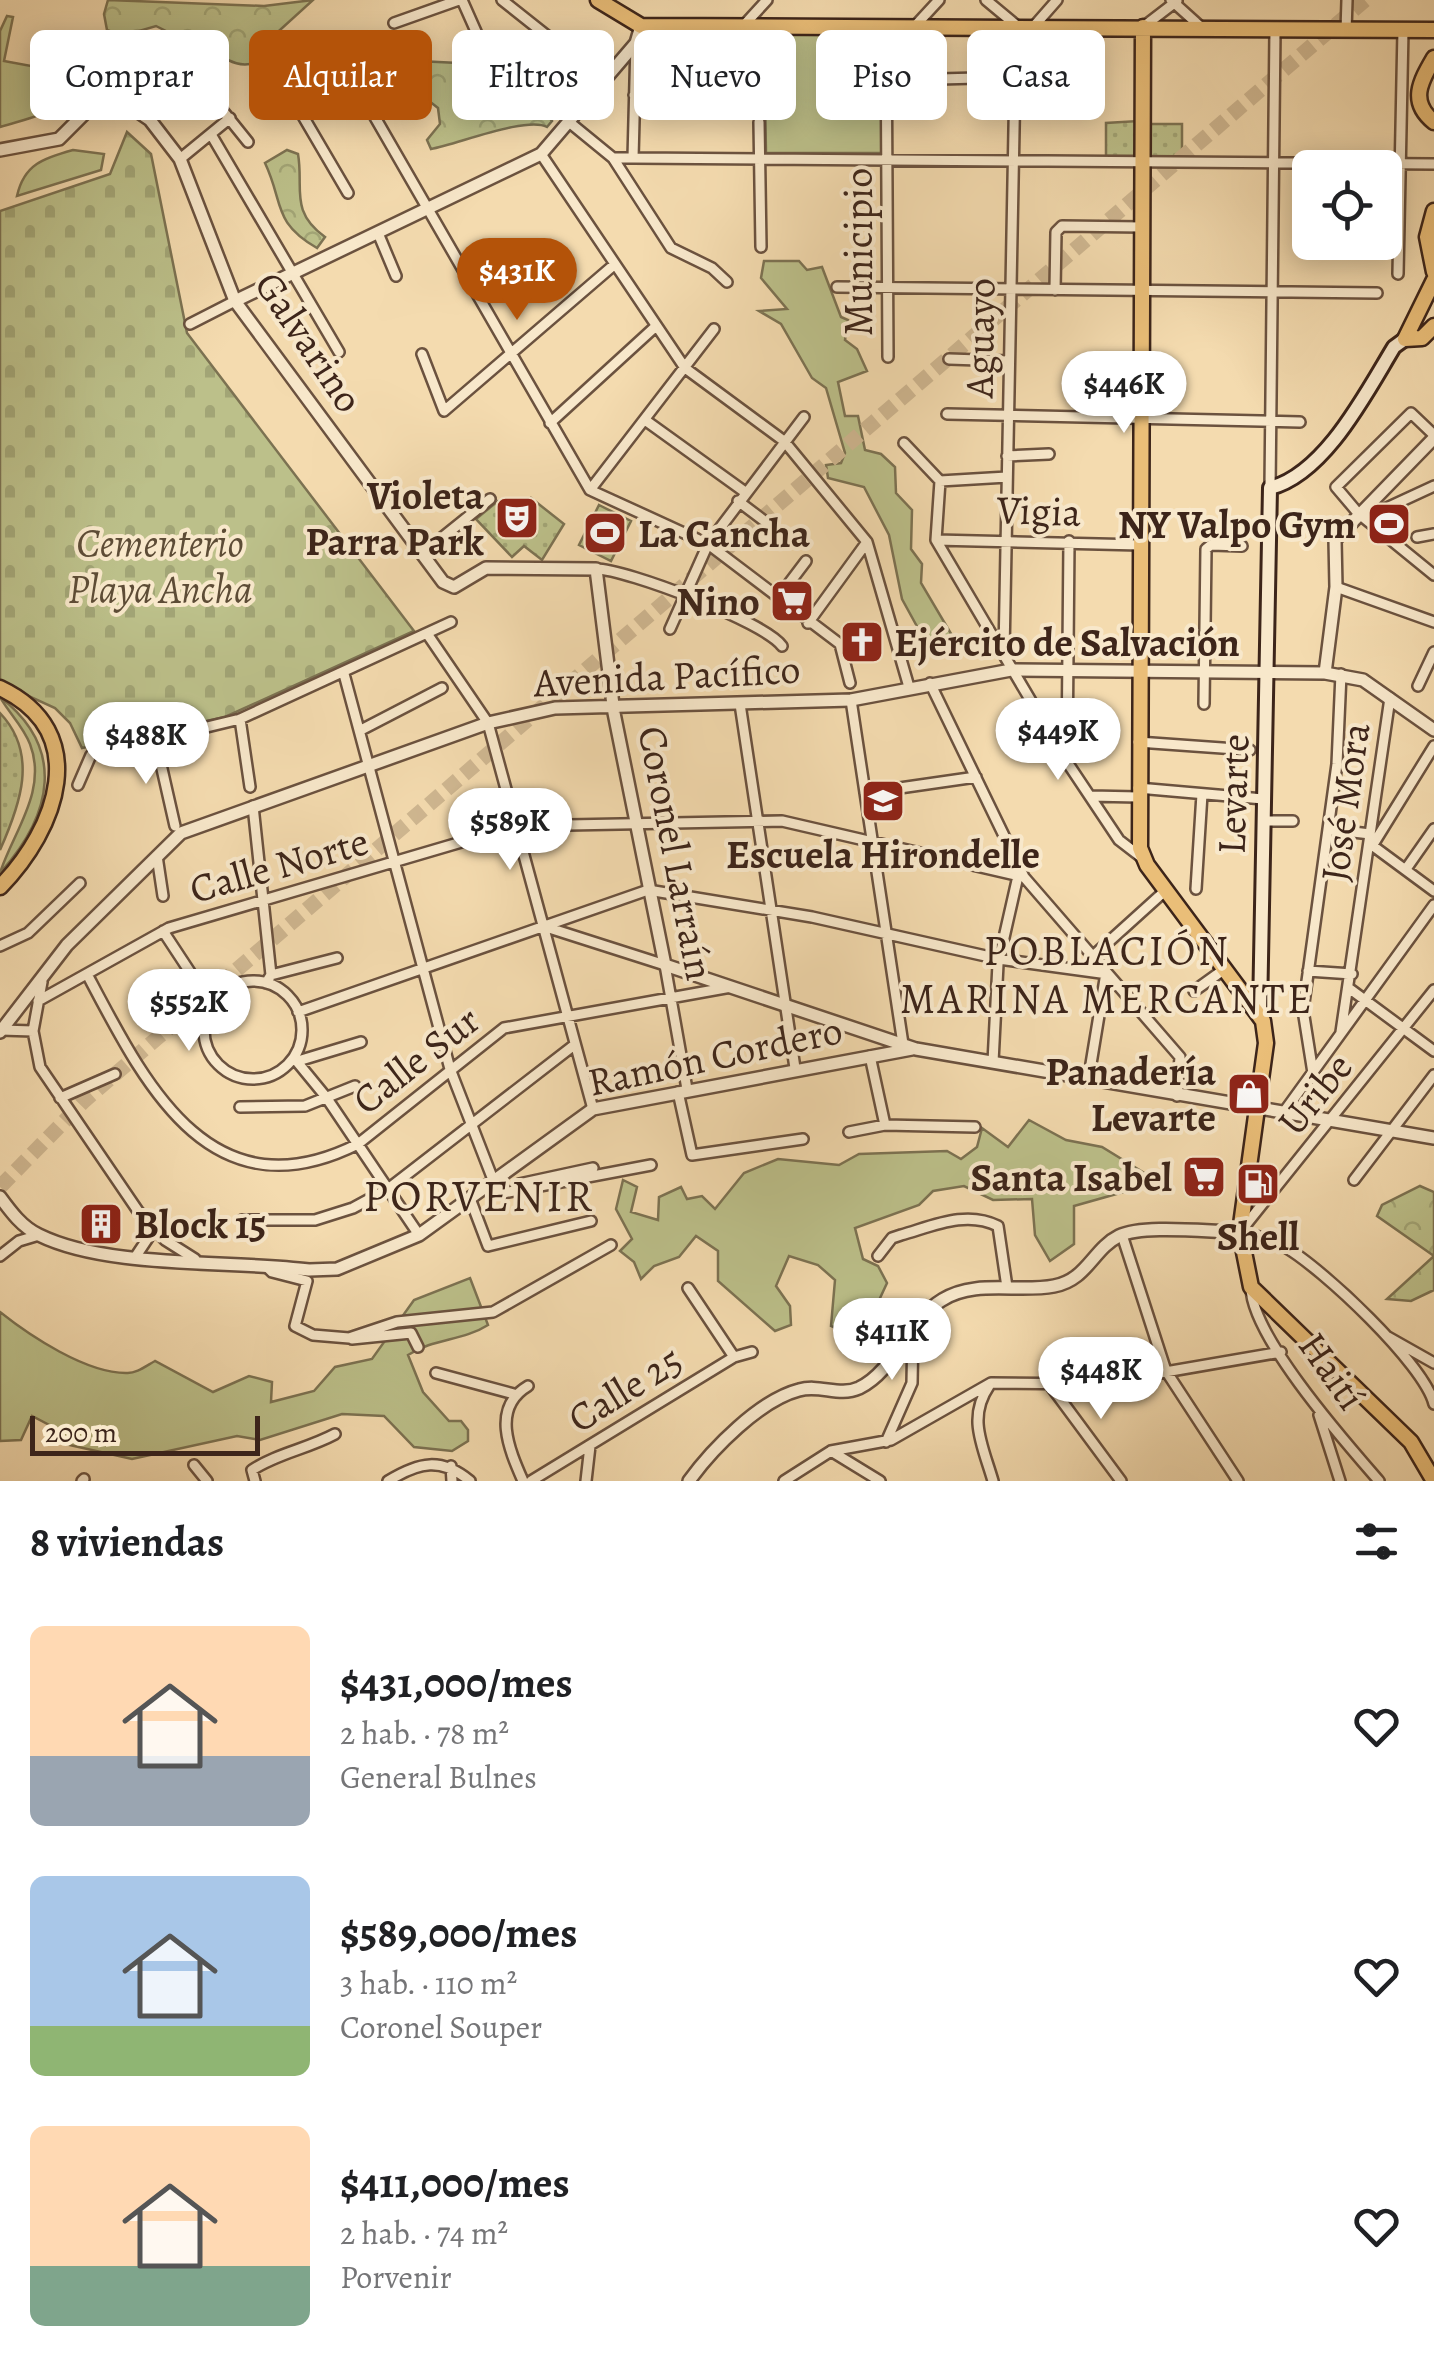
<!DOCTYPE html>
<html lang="es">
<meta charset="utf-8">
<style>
body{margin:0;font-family:Alegreya,serif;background:#f6f6f6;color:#202124;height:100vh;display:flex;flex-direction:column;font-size:38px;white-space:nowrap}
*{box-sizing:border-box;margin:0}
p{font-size:32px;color:#757577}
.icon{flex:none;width:55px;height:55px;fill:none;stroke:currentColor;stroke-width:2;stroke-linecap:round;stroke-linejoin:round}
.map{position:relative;height:1481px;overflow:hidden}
.side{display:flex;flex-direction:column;background:#fff;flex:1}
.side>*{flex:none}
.guide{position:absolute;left:30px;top:30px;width:1375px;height:90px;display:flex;gap:20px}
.controls{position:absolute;left:1292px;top:150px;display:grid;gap:20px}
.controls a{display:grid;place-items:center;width:110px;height:110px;border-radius:15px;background:#fff;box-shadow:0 5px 25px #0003;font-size:50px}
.scale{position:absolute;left:30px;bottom:25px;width:230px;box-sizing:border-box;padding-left:10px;border:5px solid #3d251a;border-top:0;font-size:28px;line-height:35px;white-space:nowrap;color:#3d251a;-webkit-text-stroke:8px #f8e8cb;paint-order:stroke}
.price{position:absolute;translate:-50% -85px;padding:0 22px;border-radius:35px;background:#fff;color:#222;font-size:32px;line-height:65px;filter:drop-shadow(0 2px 5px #0008)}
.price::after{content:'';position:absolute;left:50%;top:60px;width:30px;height:22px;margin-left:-15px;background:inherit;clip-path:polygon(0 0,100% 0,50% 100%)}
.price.on{background:#b45309;color:#fff}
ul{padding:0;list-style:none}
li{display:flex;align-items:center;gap:30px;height:250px;padding:0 30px}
li span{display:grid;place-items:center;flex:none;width:280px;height:200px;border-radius:15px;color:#555}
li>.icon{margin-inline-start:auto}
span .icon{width:120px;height:120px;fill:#fffc;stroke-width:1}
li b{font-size:42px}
h2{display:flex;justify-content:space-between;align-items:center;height:120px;padding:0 30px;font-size:42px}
.chip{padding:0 35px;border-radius:15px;background:#fff;box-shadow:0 5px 25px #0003;font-size:35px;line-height:90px}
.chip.on{background:#b45309;color:#fff}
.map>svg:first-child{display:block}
.grass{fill:#bcc08a;stroke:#7c7252;stroke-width:2.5}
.forest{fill:url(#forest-crowns);stroke:#7c7252;stroke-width:2.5}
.cemetery{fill:url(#cemetery-stones);stroke:#7c7252;stroke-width:2.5}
.park{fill:url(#park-dots);stroke:#7c7252;stroke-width:2.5}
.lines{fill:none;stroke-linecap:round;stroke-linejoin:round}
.trunk-tunnel{stroke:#cfb791;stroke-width:15;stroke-dasharray:15 8;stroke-linecap:butt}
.minor-casing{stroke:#6b523f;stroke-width:14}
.tertiary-casing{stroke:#6b523f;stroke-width:16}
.secondary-casing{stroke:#3d251a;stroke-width:18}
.primary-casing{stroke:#3d251a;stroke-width:19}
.minor{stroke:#f8e8cb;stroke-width:9}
.tertiary{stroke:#f8e8cb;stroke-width:11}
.secondary{stroke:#f8e8cb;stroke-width:12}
.primary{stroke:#eabe78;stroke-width:14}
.labels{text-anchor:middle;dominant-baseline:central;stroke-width:8;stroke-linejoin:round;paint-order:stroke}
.street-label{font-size:40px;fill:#3d251a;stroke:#f8e8cb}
.poi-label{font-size:40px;font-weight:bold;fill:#3d251a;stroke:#f8e8cb;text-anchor:end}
.park-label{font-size:40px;font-style:italic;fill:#5d4c36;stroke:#f8e8cb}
.neighbourhood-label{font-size:42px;letter-spacing:2.5px;fill:#3d251a;stroke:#f8e8cb}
.quarter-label{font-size:45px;letter-spacing:2.5px;fill:#3d251a;stroke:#f8e8cb}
</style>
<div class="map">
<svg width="1434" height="1481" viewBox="0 0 1434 1481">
<defs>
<pattern id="forest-crowns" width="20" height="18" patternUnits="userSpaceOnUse" patternTransform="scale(2.5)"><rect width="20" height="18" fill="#bcc08a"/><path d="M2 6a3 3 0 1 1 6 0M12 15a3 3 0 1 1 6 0" fill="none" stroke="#a2a576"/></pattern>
<pattern id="cemetery-stones" width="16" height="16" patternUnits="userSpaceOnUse" patternTransform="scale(2.5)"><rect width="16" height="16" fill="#bcc08a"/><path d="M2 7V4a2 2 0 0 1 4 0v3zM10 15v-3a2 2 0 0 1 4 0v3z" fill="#a2a576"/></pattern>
<pattern id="park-dots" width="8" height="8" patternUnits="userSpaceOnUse" patternTransform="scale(2.5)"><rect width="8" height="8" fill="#bcc08a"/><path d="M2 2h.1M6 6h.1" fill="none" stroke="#a2a576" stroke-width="1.8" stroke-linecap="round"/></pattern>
</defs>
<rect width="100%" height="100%" fill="#f4dbaf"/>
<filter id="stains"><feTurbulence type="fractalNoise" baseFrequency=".002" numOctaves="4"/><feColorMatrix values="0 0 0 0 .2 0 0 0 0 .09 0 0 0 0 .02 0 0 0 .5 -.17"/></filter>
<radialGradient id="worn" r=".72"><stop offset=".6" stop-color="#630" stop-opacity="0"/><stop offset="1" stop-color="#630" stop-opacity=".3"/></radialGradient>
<path class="grass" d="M7,16L13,17L4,61L91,77C66,112 39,115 0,127V31Z
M764,34L881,35L883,153H766Z
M73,150L104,154L101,170L17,196C24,164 44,158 73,150Z
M764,261H799L807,270L822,267L841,317L848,320L845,340L857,349L867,371L838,382L845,416H858L865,450L881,454L895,467L896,493L912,510L911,549L922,564L921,583L953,637L925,641L902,599L889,535L864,487L828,478L826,465L841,463L845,453L826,388L812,378L781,324L759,311L787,309L761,278Z
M599,505L631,521L611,561L579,545Z
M0,697C66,748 53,814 0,873C13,832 48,791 30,744C23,726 9,713 0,697Z
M1029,1120L1066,1140L1102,1147L1159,1182L1074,1206V1244L1050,1261L1035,1235L1032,1199L993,1200L964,1186L933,1191L919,1205L855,1228L863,1259L878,1266L887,1283L861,1339L831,1326L835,1280L818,1265L789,1256L776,1286L790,1306L791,1325L775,1331L718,1281V1251L696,1236L679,1257L654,1266L641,1279L634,1262L620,1251L632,1239L616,1209L623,1180L637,1187L631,1212L658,1220L659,1197L681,1187L687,1199L702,1196L715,1209L744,1173L778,1159L839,1165L859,1154L947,1151L961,1159L977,1147L982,1128L1008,1147Z
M470,1278L488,1325C463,1341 434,1338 408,1355L423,1392L449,1421H461L468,1430V1441L452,1451L414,1447L384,1416L342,1414L260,1440L237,1436L132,1459L56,1442L55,1428L32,1416L21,1440L0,1441V1312C30,1336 86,1373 126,1373C136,1374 146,1366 155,1361L213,1392L249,1376L272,1382L271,1402L314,1391L335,1367L372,1359L414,1300Z"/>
<path class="forest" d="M108,0L264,6L313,0L270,39L271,52C248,75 223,63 207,40L180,38L156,26L122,36L107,30L104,14Z
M393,47L418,61L458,63L471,92L512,112L547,93L546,114L552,121L547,127C527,116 458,144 431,149L427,140L440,124L438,108L420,94L415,82L401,81L381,61Z
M287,150L298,154C304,188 289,211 325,237L317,248C272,222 284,203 265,163Z
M1420,1186L1434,1192V1290L1411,1301L1387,1299L1434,1256L1377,1216L1382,1205Z"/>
<path class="cemetery" d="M127,132L151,154L187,333L414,631L225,717L82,748L70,723L55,708L0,683V211L110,174Z"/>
<path class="park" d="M1138,121L1137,156H1106V123Z
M1148,124H1182V157H1148Z
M531,498L564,524L542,560L524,546L512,557L476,519L498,501L517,514Z
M0,713C39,754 20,805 0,850Z"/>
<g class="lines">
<path class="trunk-tunnel" d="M0,1187L84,1101L1365,0"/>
<defs>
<path id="minor" d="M462,0L482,45L500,62
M502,0L604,81
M986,0L1016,25L1004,653
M1171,0L1202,28
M394,23L459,0
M745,24L767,0
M758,25L761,85
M1035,25L1057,0
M915,26L939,0
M886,27L888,357
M1143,27L1177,1
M1346,31L1347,0
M190,70L248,142
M901,80L1016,77
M634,95L683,93
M569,122L613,158L671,248L712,268L727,282
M759,122L761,247
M212,136L339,352
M541,154L685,368L784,441L867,542L909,687
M613,158H633L636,43
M633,158L1434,164
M180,159L230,118
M348,193L290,94L298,55L331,41L590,490L708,544L840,644L850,683
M378,233L396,276
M1398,274L1403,30
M837,287L1377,293
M1055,290L1056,232L1062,226L1142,227
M190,324L235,301
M422,354L444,411L615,264
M949,359L1008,361
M947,414L1300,422
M645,420L745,492
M550,423L655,327
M1434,435L1411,413L1336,487L1358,513L1434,575
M904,443L940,481L1007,477
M1007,456L1049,454
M940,481L936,540L1067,762L1119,840L1141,857
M1270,488L1275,30
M590,490L714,329
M738,501L767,523
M1365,518L1434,486
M1417,537L1434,534
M936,540L1140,545
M423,553L490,499
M596,569C626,569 765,622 782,646
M1336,587L1434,622
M778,598L806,561
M808,623L867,542
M670,629L708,544L804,417
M428,635L488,723L593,1109
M344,674L450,1069L497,1190L503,1193L651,1165
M930,683L1024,877L1180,1057L1177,1096
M1418,686L1434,652
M851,700L903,1044
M740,704L795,1068
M1204,704L1206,549L1211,545L1242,546
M240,719L250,787
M361,730L442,688
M155,738L175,826
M1138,742L1250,750
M1067,759L1069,541
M78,785L91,755L240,719L451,622
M1138,788L1263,799
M865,793L976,777
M1090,796L1138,797
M253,806L271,975L266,983
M1263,821H1293
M1328,829L1370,834
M1369,843L1434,891
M1374,843L1434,746
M157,856L163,896
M1406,869L1434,829
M1196,889L1202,794
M546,927L665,965L687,1089
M163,931L211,1004
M0,946L28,933L80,883
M1093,956L1166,890
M1308,971L1352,974
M87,974C145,1084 210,1218 358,1144L504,1028L731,987
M271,975L337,958
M204 1030a49 49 0 1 1 98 0a49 49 0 1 1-98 0Z
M42,982L33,1031L40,1067L138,1211L165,1240L195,1259
M1350,989L1434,1051
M1434,990L1240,1232C1255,1236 1271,1239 1285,1247C1322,1268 1424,1364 1434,1404
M1194,991L1226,968
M38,1001L169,928L516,826L782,821L1024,877
M298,1012L648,890L812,917L999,959L1108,974
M1,1030L33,1031
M1341,1032L1390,698
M870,1056L885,1125
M294,1058L326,1097L419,1235
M298,1061L361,1042
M993,1062L998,964L1018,876
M1313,1073L1303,1010L1337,764L1341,674
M1088,1082L1106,973
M678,1092L692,1155L803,1139
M60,1098L115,1074
M240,1107L305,1106L355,1086
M1284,1112L1434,905
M849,1132L885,1125L975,1127
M1354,1180L1434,1075
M519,1184L593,1168
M471,1201L488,1246L591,1221
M242,1220H315L353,1208L388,1189L573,1046
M1122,1235L1166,1371L1238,1481
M0,1256L19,1241L39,1235
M136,1256L154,1229
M878,1256L892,1238L901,1235C933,1226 966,1210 998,1226L1007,1287
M266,1266L272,1272L307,1281L295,1326L313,1335L349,1338L397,1322L493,1312L611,1245
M1251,1287C1251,1336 1346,1443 1379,1481
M688,1288L734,1357
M1388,1337L1434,1363
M352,1339L411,1333L418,1347
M436,1373L514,1394
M1050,1385L1121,1481
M989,1386C967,1418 983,1446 993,1481
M1319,1415L1340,1481
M886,1442L912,1383L913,1330
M831,1451L880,1481
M194,1465L207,1481
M451,1466L452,1481
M82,1481L84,1479
M255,1481L252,1470C278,1453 307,1449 335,1434
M388,1481C419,1462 441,1457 470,1481
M523,1481C509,1449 491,1408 528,1386
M531,1481L734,1357L752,1352
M586,1481L590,1446
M784,1481L831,1451L891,1440L991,1383L1096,1384L1281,1352"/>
<path id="tertiary" d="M0,150L59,139L86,112L109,103L131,107L150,120L180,159L235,301L443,582L454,587L486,568L596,569L614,713L665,965L916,1049L1434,1138
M235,301L541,154L636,43L641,26
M1325,673L1336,587L1335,540L1434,438
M0,1032L67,945L181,833L488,723L555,708L851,700L1011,670L1325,673L1363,680L1434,730
M0,1197C11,1212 22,1227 39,1235C108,1269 230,1260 309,1270L337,1269L419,1235L593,1109L912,1049
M689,1481C712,1449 760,1400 799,1390C820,1384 839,1397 859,1388C896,1370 907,1321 942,1300C975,1279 1018,1293 1054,1286C1087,1280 1093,1249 1119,1236C1143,1224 1210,1232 1240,1232"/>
<path id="secondary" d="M1260,1012L1270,488C1325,474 1366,393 1394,347L1405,339"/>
<path id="primary" d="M598,0L641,26L1434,30
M1143,27L1140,848L1147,865L1263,1021L1266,1043L1240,1232L1251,1287L1411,1442L1434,1481
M1434,58C1420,82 1409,102 1434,122
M1434,211L1427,237L1434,272
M1434,280L1405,339L1422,338L1434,326
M0,688C93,732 57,829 0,887"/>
</defs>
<use href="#minor" class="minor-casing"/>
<use href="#tertiary" class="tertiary-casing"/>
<use href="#secondary" class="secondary-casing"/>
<use href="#primary" class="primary-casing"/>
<use href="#minor" class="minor"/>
<use href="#tertiary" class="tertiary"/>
<use href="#secondary" class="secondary"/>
<use href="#primary" class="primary"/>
</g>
<defs>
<symbol id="theatre-square" viewBox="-11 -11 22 22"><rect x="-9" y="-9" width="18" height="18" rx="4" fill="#8f2418" stroke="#f8e8cb"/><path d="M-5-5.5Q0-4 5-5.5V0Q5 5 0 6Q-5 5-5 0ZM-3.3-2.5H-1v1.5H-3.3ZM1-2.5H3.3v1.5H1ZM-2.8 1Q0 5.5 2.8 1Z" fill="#fff"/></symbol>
<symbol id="stadium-square" viewBox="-11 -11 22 22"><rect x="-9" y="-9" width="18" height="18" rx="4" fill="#8f2418" stroke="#f8e8cb"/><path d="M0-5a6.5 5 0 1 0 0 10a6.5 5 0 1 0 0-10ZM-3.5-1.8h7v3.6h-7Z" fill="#fff"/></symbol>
<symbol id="supermarket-square" viewBox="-11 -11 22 22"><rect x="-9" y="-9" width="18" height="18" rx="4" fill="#8f2418" stroke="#f8e8cb"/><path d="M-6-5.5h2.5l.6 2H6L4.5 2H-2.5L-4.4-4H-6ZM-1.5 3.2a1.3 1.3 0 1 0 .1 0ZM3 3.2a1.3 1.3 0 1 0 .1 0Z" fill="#fff"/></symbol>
<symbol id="church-square" viewBox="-11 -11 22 22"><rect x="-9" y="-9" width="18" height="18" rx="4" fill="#8f2418" stroke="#f8e8cb"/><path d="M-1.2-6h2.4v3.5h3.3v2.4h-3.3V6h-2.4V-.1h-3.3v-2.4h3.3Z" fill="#fff"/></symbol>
<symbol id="school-square" viewBox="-11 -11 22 22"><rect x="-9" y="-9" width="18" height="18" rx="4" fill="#8f2418" stroke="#f8e8cb"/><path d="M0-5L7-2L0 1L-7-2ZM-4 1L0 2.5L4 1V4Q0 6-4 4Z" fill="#fff"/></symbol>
<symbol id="shop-square" viewBox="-11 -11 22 22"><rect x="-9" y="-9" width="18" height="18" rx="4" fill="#8f2418" stroke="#f8e8cb"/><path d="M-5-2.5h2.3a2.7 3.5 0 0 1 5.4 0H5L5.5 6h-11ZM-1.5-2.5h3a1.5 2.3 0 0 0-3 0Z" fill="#fff"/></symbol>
<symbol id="fuel-square" viewBox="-11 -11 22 22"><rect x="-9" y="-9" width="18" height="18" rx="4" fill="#8f2418" stroke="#f8e8cb"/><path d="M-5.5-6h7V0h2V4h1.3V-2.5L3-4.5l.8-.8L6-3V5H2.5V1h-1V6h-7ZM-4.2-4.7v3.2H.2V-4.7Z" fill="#fff"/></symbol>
<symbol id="building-square" viewBox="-11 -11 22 22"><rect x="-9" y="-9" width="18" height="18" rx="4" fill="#8f2418" stroke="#f8e8cb"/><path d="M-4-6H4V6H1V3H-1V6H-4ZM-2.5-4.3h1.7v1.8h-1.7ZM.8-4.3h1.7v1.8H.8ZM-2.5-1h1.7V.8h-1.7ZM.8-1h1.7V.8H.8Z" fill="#fff"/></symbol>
</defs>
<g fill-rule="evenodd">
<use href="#theatre-square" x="492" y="493" width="50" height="50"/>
<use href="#stadium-square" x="1364" y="499" width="50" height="50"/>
<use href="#stadium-square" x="580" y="508" width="50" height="50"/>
<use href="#supermarket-square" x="767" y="576" width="50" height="50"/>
<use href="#church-square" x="837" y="617" width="50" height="50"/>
<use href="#school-square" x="858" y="776" width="50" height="50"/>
<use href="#shop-square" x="1224" y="1069" width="50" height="50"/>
<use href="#supermarket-square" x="1179" y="1152" width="50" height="50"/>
<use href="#fuel-square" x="1233" y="1159" width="50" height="50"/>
<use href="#building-square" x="76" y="1199" width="50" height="50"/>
</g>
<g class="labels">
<g class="street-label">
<text transform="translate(858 252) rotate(-90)">Municipio</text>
<text transform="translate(980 338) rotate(-89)">Aguayo</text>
<text transform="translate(309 342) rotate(56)">Galvarino</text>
<text transform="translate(1039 511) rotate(2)">Vigia</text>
<text transform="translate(667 676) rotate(-3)">Avenida Pacífico</text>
<text transform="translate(1233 794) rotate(-88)">Levarte</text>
<text transform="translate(1345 802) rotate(-82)">José Mora</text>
<text transform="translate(676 853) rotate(79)">Coronel Larraín</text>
<text transform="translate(279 865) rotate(-16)">Calle Norte</text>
<text transform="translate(715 1056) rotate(-12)">Ramón Cordero</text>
<text transform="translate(416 1060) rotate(-38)">Calle Sur</text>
<text transform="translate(1315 1094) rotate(-51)">Uribe</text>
<text transform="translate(1332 1371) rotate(55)">Haití</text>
<text transform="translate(625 1389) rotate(-32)">Calle 25</text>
</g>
<g class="poi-label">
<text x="484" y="495">Violeta<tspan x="484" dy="46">Parra Park</tspan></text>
<text x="1356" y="524">NY Valpo Gym</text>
<text x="638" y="533" text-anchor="start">La Cancha</text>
<text x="760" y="601">Nino</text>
<text x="894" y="642" text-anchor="start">Ejército de Salvación</text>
<text x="883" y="854" text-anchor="middle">Escuela Hirondelle</text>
<text x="1216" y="1071">Panadería<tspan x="1216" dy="46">Levarte</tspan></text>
<text x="1172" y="1177">Santa Isabel</text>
<text x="134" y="1224" text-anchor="start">Block 15</text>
<text x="1258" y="1236" text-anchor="middle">Shell</text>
</g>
<g class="park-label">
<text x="160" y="543">Cementerio<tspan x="160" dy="46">Playa Ancha</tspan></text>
</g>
<g class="neighbourhood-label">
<text x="1107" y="950">POBLACIÓN<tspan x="1107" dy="48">MARINA MERCANTE</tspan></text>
</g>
<g class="quarter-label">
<text x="479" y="1196">PORVENIR</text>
</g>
</g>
<rect width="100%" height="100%" filter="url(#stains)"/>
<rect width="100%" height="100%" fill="url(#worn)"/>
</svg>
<div class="controls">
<a><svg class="icon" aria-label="locate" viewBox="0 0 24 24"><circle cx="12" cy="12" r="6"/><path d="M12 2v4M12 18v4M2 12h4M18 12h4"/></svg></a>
</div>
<div class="scale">200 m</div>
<b class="price on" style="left:517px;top:323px">$431K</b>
<b class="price" style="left:1124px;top:436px">$446K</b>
<b class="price" style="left:1058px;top:783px">$449K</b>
<b class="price" style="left:146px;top:787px">$488K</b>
<b class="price" style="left:510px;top:873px">$589K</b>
<b class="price" style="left:189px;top:1054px">$552K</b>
<b class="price" style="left:892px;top:1383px">$411K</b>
<b class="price" style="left:1101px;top:1422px">$448K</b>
<div class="guide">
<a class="chip">Comprar</a>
<a class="chip on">Alquilar</a>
<a class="chip">Filtros</a>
<a class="chip">Nuevo</a>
<a class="chip">Piso</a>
<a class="chip">Casa</a>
</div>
</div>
<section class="side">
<h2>8 viviendas<svg class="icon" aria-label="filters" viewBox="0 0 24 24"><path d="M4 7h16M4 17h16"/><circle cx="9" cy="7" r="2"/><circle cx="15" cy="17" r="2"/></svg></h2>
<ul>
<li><span style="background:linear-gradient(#ffd9b3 65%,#9aa5b1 0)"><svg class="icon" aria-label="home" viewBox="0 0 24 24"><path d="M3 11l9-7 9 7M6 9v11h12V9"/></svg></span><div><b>$431,000/mes</b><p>2 hab. · 78 m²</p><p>General Bulnes</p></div><svg class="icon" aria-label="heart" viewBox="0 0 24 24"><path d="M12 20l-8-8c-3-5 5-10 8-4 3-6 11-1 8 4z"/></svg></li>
<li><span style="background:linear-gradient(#a9c7e8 75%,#8fb573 0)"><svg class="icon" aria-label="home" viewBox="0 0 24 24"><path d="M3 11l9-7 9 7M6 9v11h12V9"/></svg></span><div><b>$589,000/mes</b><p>3 hab. · 110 m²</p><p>Coronel Souper</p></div><svg class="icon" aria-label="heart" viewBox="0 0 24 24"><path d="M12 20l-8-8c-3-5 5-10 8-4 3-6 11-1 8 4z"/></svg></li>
<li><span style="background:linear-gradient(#ffd9b3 70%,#7fa58c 0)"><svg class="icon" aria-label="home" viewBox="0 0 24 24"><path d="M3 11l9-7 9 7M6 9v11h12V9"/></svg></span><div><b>$411,000/mes</b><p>2 hab. · 74 m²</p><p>Porvenir</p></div><svg class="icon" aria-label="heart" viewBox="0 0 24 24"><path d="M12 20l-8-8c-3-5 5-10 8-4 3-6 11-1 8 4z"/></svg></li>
</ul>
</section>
